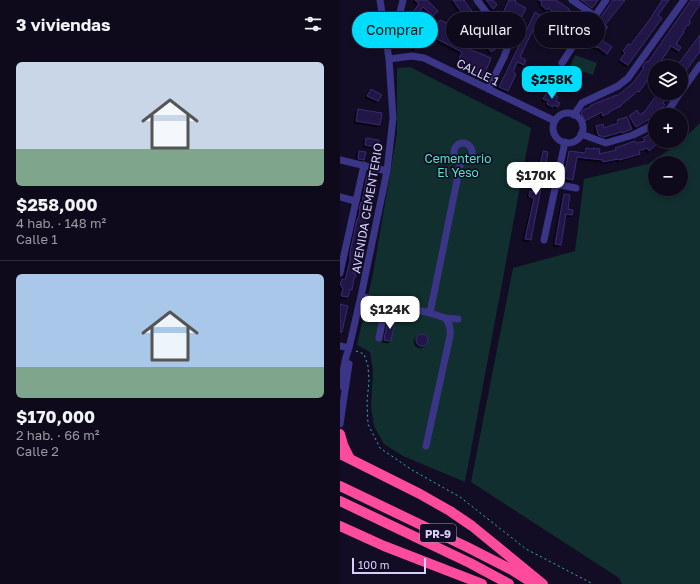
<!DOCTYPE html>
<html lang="es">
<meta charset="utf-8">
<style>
body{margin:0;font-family:"Golos Text",sans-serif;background:#171324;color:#f1f3f6;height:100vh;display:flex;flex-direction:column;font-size:15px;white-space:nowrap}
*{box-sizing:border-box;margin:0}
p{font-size:13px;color:#9b9aa3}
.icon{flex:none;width:22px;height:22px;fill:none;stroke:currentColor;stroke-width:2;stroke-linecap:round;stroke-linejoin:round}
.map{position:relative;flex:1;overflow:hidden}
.panel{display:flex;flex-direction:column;background:#0e0a1b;width:340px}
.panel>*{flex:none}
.banner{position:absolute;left:12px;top:12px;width:288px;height:36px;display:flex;gap:8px}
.fabs{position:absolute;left:308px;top:60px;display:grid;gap:8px}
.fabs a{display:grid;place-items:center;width:40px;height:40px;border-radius:50%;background:#0e0a1b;box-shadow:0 2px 6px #0003,0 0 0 1px #2e2b3a;font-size:20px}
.scale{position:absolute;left:12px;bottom:10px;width:74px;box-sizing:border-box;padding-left:4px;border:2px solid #d7d0ff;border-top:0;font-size:11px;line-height:14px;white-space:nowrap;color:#d7d0ff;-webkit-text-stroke:3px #120d24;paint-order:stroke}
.price{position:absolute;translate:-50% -34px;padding:0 9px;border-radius:8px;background:#fff;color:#222;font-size:13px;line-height:26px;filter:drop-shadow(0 1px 2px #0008)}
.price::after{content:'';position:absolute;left:50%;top:24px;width:12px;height:9px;margin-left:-6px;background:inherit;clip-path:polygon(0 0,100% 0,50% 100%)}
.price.selected{background:#00dcfb;color:#111}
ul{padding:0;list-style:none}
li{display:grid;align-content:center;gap:8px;height:212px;padding:0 16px}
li+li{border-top:1px solid #2e2b3a}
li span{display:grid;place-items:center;height:124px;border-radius:6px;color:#555}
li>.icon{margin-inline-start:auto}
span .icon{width:72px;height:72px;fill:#fffc;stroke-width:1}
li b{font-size:17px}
h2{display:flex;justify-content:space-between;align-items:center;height:48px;padding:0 16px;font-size:17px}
.tag{padding:0 14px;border-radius:18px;background:#0e0a1b;box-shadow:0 2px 6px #0003,0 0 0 1px #2e2b3a;font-size:14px;line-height:36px}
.tag.selected{background:#00dcfb;color:#111}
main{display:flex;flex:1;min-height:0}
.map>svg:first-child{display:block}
.green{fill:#102f2e;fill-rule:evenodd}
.building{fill:#231846;stroke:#392974;filter:url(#shadow)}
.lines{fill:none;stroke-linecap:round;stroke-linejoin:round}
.path{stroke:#28bcb7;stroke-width:1;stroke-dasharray:2 3;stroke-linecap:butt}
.minor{stroke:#3a3586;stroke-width:7}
.highway{stroke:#ff4b9d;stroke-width:10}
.labels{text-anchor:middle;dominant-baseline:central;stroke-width:3.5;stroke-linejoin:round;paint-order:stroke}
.shield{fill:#120d24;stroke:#9c96bd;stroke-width:1}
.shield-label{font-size:11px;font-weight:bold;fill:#d7d0ff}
.street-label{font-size:12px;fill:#d7d0ff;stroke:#120d24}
.park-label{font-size:12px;fill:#56e6c5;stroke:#120d24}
</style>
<main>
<section class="panel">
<h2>3 viviendas<svg class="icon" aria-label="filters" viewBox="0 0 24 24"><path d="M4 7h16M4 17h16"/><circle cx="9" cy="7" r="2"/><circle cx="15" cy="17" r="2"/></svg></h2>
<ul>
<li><span style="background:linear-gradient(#c9d6e8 70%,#7fa58c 0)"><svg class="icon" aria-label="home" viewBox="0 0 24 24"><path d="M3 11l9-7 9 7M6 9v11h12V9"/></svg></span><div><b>$258,000</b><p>4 hab. · 148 m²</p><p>Calle 1</p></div></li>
<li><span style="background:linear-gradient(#a9c7e8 75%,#7fa58c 0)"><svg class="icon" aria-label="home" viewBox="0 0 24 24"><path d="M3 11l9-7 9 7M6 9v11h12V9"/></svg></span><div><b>$170,000</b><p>2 hab. · 66 m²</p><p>Calle 2</p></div></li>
</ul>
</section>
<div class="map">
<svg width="360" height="584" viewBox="0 0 360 584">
<defs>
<filter id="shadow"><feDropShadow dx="-2" dy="2" stdDeviation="0" flood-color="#0009"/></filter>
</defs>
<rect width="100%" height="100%" fill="#120d24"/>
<path class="green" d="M235,55L257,63L253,75L230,67Z
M70,67L191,128L125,482L63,456L44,444L34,426L31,407L33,370L30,352L17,345L33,274L57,133V68Z
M226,77L241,82L237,92L222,87Z
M360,123V584H282L279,578L131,482L173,268L235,251L244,179L308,164L338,144ZM315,163H341V189H315Z"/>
<path class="building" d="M75,0H87L98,11L93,16L83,7L78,14L79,15L75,24L86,30L76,49L57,40L70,11L73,12L79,4Z
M113,0H124L140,23L145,19L162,43V45L151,52L133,24L131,26Z
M146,0H153L157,5L153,9Z
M169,0H176L175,2L186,8L174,32L169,30L172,24L160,19Z
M199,0H216L229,9V10L238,16L242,19L238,25L231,21L230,23L208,8L207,10L201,5L202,2Z
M241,0H258L252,8Z
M273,0H285L265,25L268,27L259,38L272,47L267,54L258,47L257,48L253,45L255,42L251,39L253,36L249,34Z
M322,0H329L318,15L322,18L288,65L280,60L285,53L283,51L288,44L290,45L292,43L310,19L315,11Z
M351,0H360V4L349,21L351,22L348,26L347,25L343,32H344L336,44L341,47L339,51L331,46L317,67H315V69L299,92L298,91L281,105V106L269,112V113L263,116L262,112L245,121L241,113L243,110L251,107L250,106L256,103L277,95V96L292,84L304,68L302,67L307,61L308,62Z
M195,12L200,15L180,57L186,60L184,65L177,62L173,72L176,74L168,91L159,87Z
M100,20L125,32L119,45L151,58L144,76L117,64L122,52L91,36Z
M360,35V51L341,78V67H336Z
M31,89L42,95L38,101L27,96Z
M207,92L218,97L216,101L220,103L218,107L214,105L213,107L207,104L208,101L203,99Z
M318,93H330L323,103L325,105L320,111L318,110L314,116L296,127L289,116L297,110L300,115L305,111Z
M18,109L42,113L40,125L16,121Z
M287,117L292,129L282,133L281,132L264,137L258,135L256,126L263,124L264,128L278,123L277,120Z
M315,132V141H320L309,151L307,148L299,151L300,154L279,160L278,159L263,162V160L237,157L233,180L224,178L229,151L245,153L246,148L253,149V148L260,149L259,154L268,152L276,150L275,148L295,141L296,143L305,141L303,138L309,134L310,136Z
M26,138L39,140V145H36V147L25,145Z
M19,151L26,152L24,160L18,159Z
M203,151L208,152L191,240L185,239L194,198L189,196L190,191L194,192Z
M27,175L32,176L31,180H35L33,185L31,198H28L27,206H29L25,226H23L21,239H22L19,255L15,254L13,264L15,265L13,273H16L15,278H14L12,290L10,289L8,297L1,296L3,288H2V285H0L2,279L5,280L10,260V253L17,219H18L20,209H19L20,206L21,202L22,203Z
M224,194L230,195L228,209L233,210L232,215L226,214L221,245L215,244Z
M0,304L8,306L6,314L2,332H0Z
M48,320L55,321L51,341L44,340Z
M76 340a6 6 0 1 1 12 0a6 6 0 1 1-12 0Z"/>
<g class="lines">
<path class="path" d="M16,351L24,354L28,366L29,381L27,402L28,424L40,448L72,470L120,497L186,549L253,584"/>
<path class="minor" d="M137,0L163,34L167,41V49L164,57L148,89
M232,0L255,16
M58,21L63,0
M49,59L72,56L84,58L215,121
M222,63L240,35L255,16L266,0
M341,92L360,65
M213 128a15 15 0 1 1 30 0a15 15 0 1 1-30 0Z
M234,115L242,103L278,86L288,78L344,0
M323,115L330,108L340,93
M241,134L266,143L293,135L315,124
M114 152a9 9 0 1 1 18 0a9 9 0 1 1-18 0Z
M0,160L47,171
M215,184L236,188
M0,197L15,201
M204,240L225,142
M0,273L24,165
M21,296L46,303L90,313L105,318L118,319
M90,313L121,161
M39,338L46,303
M0,346L9,348
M0,386L6,357L9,348L21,296L47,171L53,118L49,59L40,0
M0,424L9,364
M86,446L110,336C111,329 110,324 105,318"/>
<path class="highway" d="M0,434L3,445L10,459
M0,454L80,494L110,511L132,526L203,584
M0,486L127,547L172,570L194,584
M0,501L130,563L169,584
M0,526L44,546L142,584"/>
</g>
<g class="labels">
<rect class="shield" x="80" y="524" width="36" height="18" rx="3"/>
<g class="shield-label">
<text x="98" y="533">PR-9</text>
</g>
<g class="street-label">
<text transform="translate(138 72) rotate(26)">CALLE 1</text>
<text transform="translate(27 208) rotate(-80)">AVENIDA CEMENTERIO</text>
</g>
<g class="park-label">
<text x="118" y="158">Cementerio<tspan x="118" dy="14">El Yeso</tspan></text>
</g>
</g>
</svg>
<div class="fabs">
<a><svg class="icon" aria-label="layers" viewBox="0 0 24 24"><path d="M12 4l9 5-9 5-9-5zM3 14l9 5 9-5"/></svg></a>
<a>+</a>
<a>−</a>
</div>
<div class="scale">100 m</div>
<b class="price selected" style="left:212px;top:100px">$258K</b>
<b class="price" style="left:196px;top:196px">$170K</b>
<b class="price" style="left:50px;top:330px">$124K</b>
<div class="banner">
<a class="tag selected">Comprar</a>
<a class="tag">Alquilar</a>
<a class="tag">Filtros</a>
</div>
</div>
</main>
